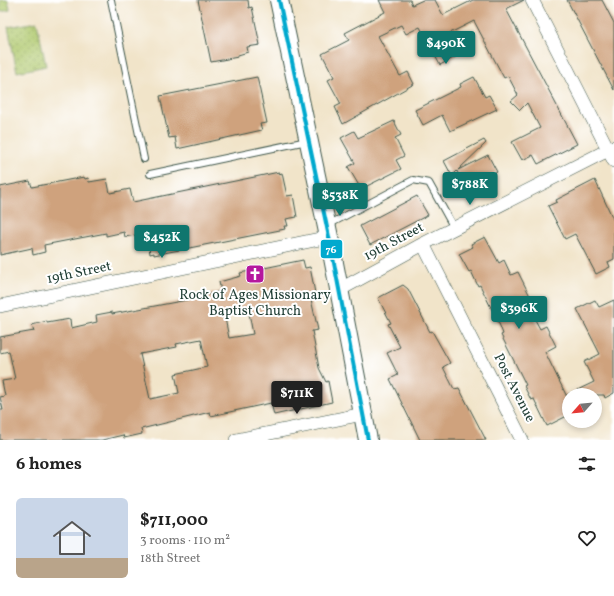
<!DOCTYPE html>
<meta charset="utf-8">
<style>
body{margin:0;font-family:Vollkorn,serif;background:#f2f2f2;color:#222;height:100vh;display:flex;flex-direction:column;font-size:15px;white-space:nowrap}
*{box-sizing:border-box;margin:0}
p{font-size:13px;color:#767676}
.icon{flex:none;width:22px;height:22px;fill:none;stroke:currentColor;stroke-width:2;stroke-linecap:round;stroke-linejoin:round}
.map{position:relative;height:440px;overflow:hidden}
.details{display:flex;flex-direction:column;background:#fff;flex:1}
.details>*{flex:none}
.needle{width:26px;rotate:243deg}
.controls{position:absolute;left:562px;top:388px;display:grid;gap:8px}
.controls a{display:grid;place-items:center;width:40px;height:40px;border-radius:50%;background:#fff;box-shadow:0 2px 6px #0003;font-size:20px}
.price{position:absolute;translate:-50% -34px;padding:0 9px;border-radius:4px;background:#0f766e;color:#fff;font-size:13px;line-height:26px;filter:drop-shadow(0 1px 2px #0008)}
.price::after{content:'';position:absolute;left:50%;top:24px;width:12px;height:9px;margin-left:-6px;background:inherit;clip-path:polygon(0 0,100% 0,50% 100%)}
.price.on{background:#222;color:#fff}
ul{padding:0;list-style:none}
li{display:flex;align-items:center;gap:12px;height:100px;padding:0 16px}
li+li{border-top:1px solid #e0e0e0}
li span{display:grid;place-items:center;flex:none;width:112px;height:80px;border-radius:6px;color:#555}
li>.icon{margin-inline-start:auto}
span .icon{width:48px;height:48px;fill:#fffc;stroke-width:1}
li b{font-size:17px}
h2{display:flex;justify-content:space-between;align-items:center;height:48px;padding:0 16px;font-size:17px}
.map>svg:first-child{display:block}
.park{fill:url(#park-dots);stroke:#688351}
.pitch{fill:#b0c96e;stroke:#688351}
.building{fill:#cfa27d;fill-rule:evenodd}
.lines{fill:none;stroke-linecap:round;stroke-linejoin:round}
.lane-casing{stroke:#3e564a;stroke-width:8}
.street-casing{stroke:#3e564a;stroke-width:14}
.secondary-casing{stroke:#3e564a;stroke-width:20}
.lane{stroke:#fff;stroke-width:6}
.street{stroke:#fff;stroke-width:13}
.secondary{stroke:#fff;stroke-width:18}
.bus-1-casing{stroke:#fff;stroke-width:7}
.bus-1{stroke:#00a9ce;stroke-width:4}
.labels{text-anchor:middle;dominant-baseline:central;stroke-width:4;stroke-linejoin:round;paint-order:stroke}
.street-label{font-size:14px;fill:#1f3d34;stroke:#fff}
.poi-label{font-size:14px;fill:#1f3d34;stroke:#fff}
.line-badge{stroke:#fff;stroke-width:1.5}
.badge-label{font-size:11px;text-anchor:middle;font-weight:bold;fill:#fff}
</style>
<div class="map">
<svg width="614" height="440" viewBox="0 0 614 440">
<defs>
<pattern id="park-dots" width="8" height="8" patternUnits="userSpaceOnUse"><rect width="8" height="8" fill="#b0c96e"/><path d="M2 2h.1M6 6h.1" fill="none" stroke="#8fa45b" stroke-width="1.8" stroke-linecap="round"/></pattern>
</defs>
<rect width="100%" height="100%" fill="#fff"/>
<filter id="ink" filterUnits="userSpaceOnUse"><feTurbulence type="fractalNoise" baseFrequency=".025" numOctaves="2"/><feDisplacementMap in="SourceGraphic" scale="8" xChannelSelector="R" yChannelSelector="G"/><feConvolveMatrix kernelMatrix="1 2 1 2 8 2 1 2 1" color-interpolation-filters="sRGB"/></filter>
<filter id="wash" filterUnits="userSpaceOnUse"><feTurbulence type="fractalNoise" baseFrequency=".012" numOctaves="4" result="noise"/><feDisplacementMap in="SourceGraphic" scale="16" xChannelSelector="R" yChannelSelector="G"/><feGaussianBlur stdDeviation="0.9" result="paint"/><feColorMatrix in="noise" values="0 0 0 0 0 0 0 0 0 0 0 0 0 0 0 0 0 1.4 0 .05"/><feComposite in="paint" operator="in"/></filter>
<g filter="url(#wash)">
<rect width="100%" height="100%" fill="#f1e4c9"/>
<path class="park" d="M37,22L46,66L17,72L8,27Z"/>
<path class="pitch" d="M0,0H8L10,10L0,12Z"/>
<g id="blocks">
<path class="building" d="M198,0H248L249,8L252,7L260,45L247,47L248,52L238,55V57L211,62Z
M379,0H410L412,5L423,0H435L443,15L473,0H524L506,9L577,144L538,164L533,155L522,160L512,142L540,128L527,103L520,110L511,101L518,95L508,76L504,78L474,21L446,35L457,56L440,65L420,27L406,34L401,25L378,36L400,76L408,72L414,84L343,124L335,107L341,104L328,80L334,77L322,54L349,40L345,33L385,12Z
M567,0H602L614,23V90Z
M257,77L267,123L260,124L262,130L177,149L175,137L169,138L160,96Z
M474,77L485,97L489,95L497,109L450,131L442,115L423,125L415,110L461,87L460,84Z
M394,121L401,135L395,138L404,156L396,160L401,169L361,189L348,167L355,163L341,138L354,131L358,138Z
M484,140L486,143L458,170L488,155L497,172L465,188L457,171L452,176L444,161Z
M279,172V174L282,173L287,196L293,195L297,217L286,219L288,226H284L285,229L154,255V253L150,254L149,247L138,249L135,235L125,237L124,232L106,236V233L44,245L45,252L33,255L32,248L0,255V187L30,181L32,187L84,177L85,179L88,178L89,182L107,179L110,193L130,189L133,202Z
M595,180L614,221V259L608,262L610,267L596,274L575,234L565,239L548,206L557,202L556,200Z
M417,196L428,215L370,245L360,226Z
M485,237L499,263L504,260L511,275L518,272L530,296L524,299L540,329L546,326L556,346L545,352L569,401V415L547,426L534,399L531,400L524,386L526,385L501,335L503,334L500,326L480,285L478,286L471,271L469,272L459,254L473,247L471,244Z
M303,260L305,268L310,267L315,293L310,295L318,330L312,331L319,368L326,382L328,381L332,402L274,415L271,403L211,416L210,412L141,429L142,434L124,438L123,435L102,440H0V410H3L0,397L5,396L2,381L15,379L9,351L0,353V337L34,331L32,325L47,321V323L70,319L71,328L97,322L96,315L112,312V314L187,300L221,291L219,282L241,276L240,273ZM248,308L253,334L229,338L224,313ZM201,339L207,367L175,374L179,393L150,399L140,354L177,347L176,344Z
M403,285L408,289L430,332L432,331L450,363L443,367L454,389L459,388L486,440H420L390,379L398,375L387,353L400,347L388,324L391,323L378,298Z
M595,300L599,307L614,300V393L605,398L604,395H567L594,382L584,362L600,354L577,309Z"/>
</g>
</g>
<g filter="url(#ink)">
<use href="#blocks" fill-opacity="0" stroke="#3e564a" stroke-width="1"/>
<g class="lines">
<defs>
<path id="lane" d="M111,0L144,159
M150,174L307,141
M328,225L413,180L429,183L454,228"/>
<path id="street" d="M532,0L614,161
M423,244L522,440
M339,290L423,244L614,147
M0,306L329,237
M236,440L363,414"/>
<path id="secondary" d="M279,0L329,237L368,440"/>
</defs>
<use href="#lane" class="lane-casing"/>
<use href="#street" class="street-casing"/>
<use href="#secondary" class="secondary-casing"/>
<use href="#lane" class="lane"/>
<use href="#street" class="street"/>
<use href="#secondary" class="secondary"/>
<defs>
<path id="bus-1" d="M279,0L329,237L368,440"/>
</defs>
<use href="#bus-1" class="bus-1-casing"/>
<use href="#bus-1" class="bus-1"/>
</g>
</g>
<defs>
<symbol id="church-square" viewBox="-11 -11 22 22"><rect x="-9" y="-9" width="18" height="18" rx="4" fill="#b5179e" stroke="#fff"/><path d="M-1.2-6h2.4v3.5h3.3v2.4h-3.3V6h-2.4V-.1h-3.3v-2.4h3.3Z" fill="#fff"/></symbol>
</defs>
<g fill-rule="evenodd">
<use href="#church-square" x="244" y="263" width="22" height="22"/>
</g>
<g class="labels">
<g class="street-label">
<text transform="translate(394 242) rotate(-28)">19th Street</text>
<text transform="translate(79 273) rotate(-12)">19th Street</text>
<text transform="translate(514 388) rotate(63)">Post Avenue</text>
</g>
<g class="poi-label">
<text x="255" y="295">Rock of Ages Missionary<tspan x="255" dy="16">Baptist Church</tspan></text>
</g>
</g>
<rect class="line-badge" x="320" y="239" width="23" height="20" rx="4" fill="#00a9ce"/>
<g class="badge-label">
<text x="331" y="253">76</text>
</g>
</svg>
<div class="controls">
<a><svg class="needle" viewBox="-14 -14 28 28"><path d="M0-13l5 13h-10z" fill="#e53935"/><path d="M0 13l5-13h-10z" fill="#767676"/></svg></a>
</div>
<b class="price" style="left:446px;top:65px">$490K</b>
<b class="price" style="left:470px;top:206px">$788K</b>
<b class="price" style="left:340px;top:217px">$538K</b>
<b class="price" style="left:162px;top:259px">$452K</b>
<b class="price" style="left:519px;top:330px">$396K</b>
<b class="price on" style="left:297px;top:415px">$711K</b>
</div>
<section class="details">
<h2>6 homes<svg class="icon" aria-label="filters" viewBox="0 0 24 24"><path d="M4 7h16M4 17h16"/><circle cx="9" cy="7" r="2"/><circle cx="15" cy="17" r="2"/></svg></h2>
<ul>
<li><span style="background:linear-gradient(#c9d6e8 75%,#b9a48a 0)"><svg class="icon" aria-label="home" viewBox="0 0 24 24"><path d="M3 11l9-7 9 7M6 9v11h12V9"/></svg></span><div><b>$711,000</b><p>3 rooms · 110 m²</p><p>18th Street</p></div><svg class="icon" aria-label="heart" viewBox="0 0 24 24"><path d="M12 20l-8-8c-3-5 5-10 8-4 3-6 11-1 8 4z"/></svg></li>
</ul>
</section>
